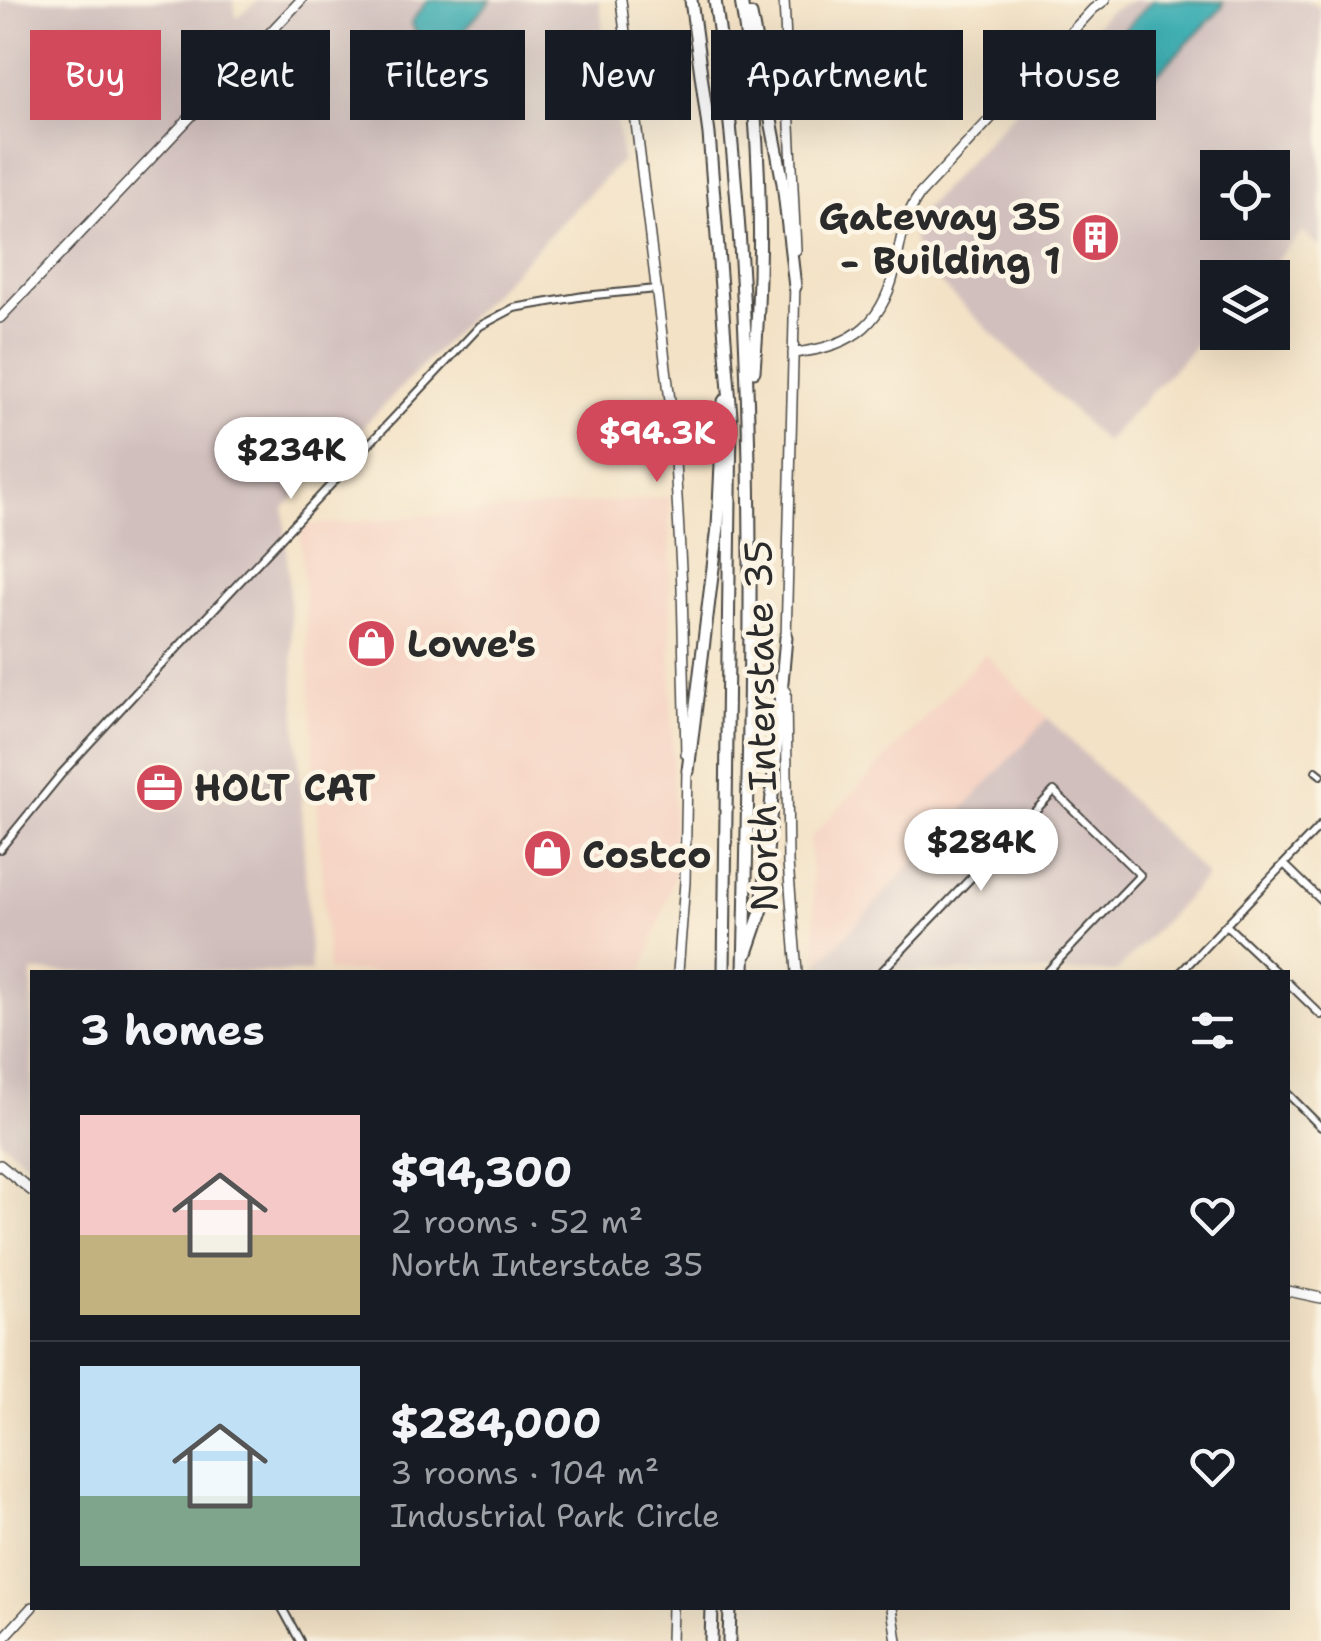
<!DOCTYPE html>
<meta charset="utf-8">
<style>
body{margin:0;font-family:"Shantell Sans",sans-serif;background:#242831;color:#f1f3f6;height:100vh;display:flex;flex-direction:column;font-size:38px;white-space:nowrap}
*{box-sizing:border-box;margin:0}
p{font-size:32px;color:#9ea1a6}
.icon{flex:none;width:55px;height:55px;fill:none;stroke:currentColor;stroke-width:2;stroke-linecap:round;stroke-linejoin:round}
.map{position:relative;flex:1;overflow:hidden}
.details{position:absolute;left:30px;top:970px;width:1260px;height:640px;display:flex;flex-direction:column;background:#171b24;border-radius:0px;box-shadow:0 10px 40px #0002}
.details>*{flex:none}
.top-card{position:absolute;left:30px;top:30px;width:1262px;height:90px;display:flex;gap:20px}
.controls{position:absolute;left:1200px;top:150px;display:grid;gap:20px}
.controls a{display:grid;place-items:center;width:90px;height:90px;border-radius:0px;background:#171b24;box-shadow:0 10px 40px #0002;font-size:50px}
.price{position:absolute;translate:-50% -85px;padding:0 22px;border-radius:35px;background:#fff;color:#222;font-size:32px;line-height:65px;filter:drop-shadow(0 2px 5px #0008)}
.price::after{content:'';position:absolute;left:50%;top:60px;width:30px;height:22px;margin-left:-15px;background:inherit;clip-path:polygon(0 0,100% 0,50% 100%)}
.price.on{background:#d1495b;color:#fff}
ul{padding:0;list-style:none}
li{display:flex;align-items:center;gap:30px;height:250px;padding:0 50px}
li+li{border-top:2px solid #363941}
li span{display:grid;place-items:center;flex:none;width:280px;height:200px;border-radius:0px;color:#555}
li>.icon{margin-inline-start:auto}
span .icon{width:120px;height:120px;fill:#fffc;stroke-width:1}
li b{font-size:42px}
h2{display:flex;justify-content:space-between;align-items:center;height:120px;padding:0 50px;font-size:42px}
.chip{padding:0 35px;border-radius:0px;background:#171b24;box-shadow:0 10px 40px #0002;font-size:35px;line-height:90px}
.chip.on{background:#d1495b;color:#fff}
.map>svg:first-child{display:block}
.built{fill:#f5d2c2}
.industrial{fill:#d1bfbd;fill-rule:evenodd}
.water{fill:#39acb1;stroke:#326c6e;stroke-width:2.5}
.lines{fill:none;stroke-linecap:round;stroke-linejoin:round}
.street-casing{stroke:#494642;stroke-width:10}
.secondary-casing{stroke:#494642;stroke-width:12}
.highway-casing{stroke:#494642;stroke-width:15}
.street{stroke:#fff;stroke-width:6}
.secondary{stroke:#fff;stroke-width:9}
.highway{stroke:#fff;stroke-width:11}
.labels{text-anchor:middle;dominant-baseline:central;stroke-width:9;stroke-linejoin:round;paint-order:stroke}
.poi-label{font-size:38px;font-weight:bold;fill:#2b2b2b;stroke:#fcf5e5;text-anchor:start}
.street-label{font-size:38px;fill:#2b2b2b;stroke:#fcf5e5}
</style>
<div class="map">
<svg width="1321" height="1641" viewBox="0 0 1321 1641">
<rect width="100%" height="100%" fill="#fcf5e5"/>
<filter id="ink" filterUnits="userSpaceOnUse"><feTurbulence type="fractalNoise" baseFrequency=".01" numOctaves="2"/><feDisplacementMap in="SourceGraphic" scale="20" xChannelSelector="R" yChannelSelector="G"/><feConvolveMatrix kernelMatrix="1 2 1 2 8 2 1 2 1" color-interpolation-filters="sRGB"/></filter>
<filter id="wash" filterUnits="userSpaceOnUse"><feTurbulence type="fractalNoise" baseFrequency=".0048" numOctaves="4" result="noise"/><feDisplacementMap in="SourceGraphic" scale="40" xChannelSelector="R" yChannelSelector="G"/><feGaussianBlur stdDeviation="2.25" result="paint"/><feColorMatrix in="noise" values="0 0 0 0 0 0 0 0 0 0 0 0 0 0 0 0 0 1.4 0 .05"/><feComposite in="paint" operator="in"/></filter>
<g filter="url(#wash)">
<rect width="100%" height="100%" fill="#f3e2c6"/>
<path class="built" d="M669,497L674,877L643,972H328L300,526Z
M985,654L1048,718L818,965L809,839Z"/>
<path class="industrial" d="M0,0H233L236,18L259,0H599L622,160L284,508L311,972H32V1166L0,1140Z
M1134,0H1306L1321,9V248L1303,232L1260,277L1218,278L1217,322L1105,442L921,265L909,225L1109,11ZM1218,168H1272V222H1218Z
M1048,718L1207,876L1116,972H811Z"/>
<path class="water" d="M428,0H491L461,34L439,45C425,42 416,37 411,22Z
M1152,0L1223,2L1222,8L1155,76L1145,72L1116,39Z"/>
</g>
<g filter="url(#ink)">
<g class="lines">
<defs>
<path id="street" d="M1316,771L1321,775
M0,849L62,773L153,674L480,326L514,308L584,296L656,289
M1284,864L1321,900
M1226,925L1276,972
M881,972L1054,791L1140,875L1047,972
M1181,972L1321,825
M1288,983L1321,1015
M1288,1094L1321,1127
M282,1608L300,1641"/>
<path id="secondary" d="M621,0L673,425L682,587L686,754
M784,0L796,250
M0,318L301,0
M793,353C856,347 886,321 897,259C902,234 905,215 920,194L1093,9L1105,0
M786,640L795,281
M786,691L788,863L797,972
M678,972L685,882L687,769
M0,1165L32,1191
M1288,1291L1321,1298
M892,1608L897,1641
M1,1641L32,1607
M671,1641L672,1608"/>
<path id="highway" d="M691,0L709,134L731,416L724,972
M715,0C761,322 751,648 744,972
M741,0C761,123 764,247 754,371
M751,15L783,183L795,287
M688,771L718,527L724,401
M747,953L762,909L786,637
M711,1641L712,1608
M729,1641L730,1608"/>
</defs>
<use href="#street" class="street-casing"/>
<use href="#secondary" class="secondary-casing"/>
<use href="#highway" class="highway-casing"/>
<use href="#street" class="street"/>
<use href="#secondary" class="secondary"/>
<use href="#highway" class="highway"/>
</g>
</g>
<defs>
<symbol id="building-disc" viewBox="-11 -11 22 22"><circle r="9.5" fill="#d1495b" stroke="#fcf5e5"/><path d="M-4-6H4V6H1V3H-1V6H-4ZM-2.5-4.3h1.7v1.8h-1.7ZM.8-4.3h1.7v1.8H.8ZM-2.5-1h1.7V.8h-1.7ZM.8-1h1.7V.8H.8Z" fill="#fff"/></symbol>
<symbol id="shop-disc" viewBox="-11 -11 22 22"><circle r="9.5" fill="#d1495b" stroke="#fcf5e5"/><path d="M-5-2.5h2.3a2.7 3.5 0 0 1 5.4 0H5L5.5 6h-11ZM-1.5-2.5h3a1.5 2.3 0 0 0-3 0Z" fill="#fff"/></symbol>
<symbol id="office-disc" viewBox="-11 -11 22 22"><circle r="9.5" fill="#d1495b" stroke="#fcf5e5"/><path d="M-6-3h4V-5.5h4V-3h4V5H-6ZM-1-4.5V-3h2v-1.5ZM-6 0V1H6V0Z" fill="#fff"/></symbol>
</defs>
<g fill-rule="evenodd">
<use href="#building-disc" x="1068" y="210" width="55" height="55"/>
<use href="#shop-disc" x="344" y="616" width="55" height="55"/>
<use href="#office-disc" x="132" y="760" width="55" height="55"/>
<use href="#shop-disc" x="520" y="826" width="55" height="55"/>
</g>
<g class="labels">
<g class="poi-label">
<text x="1061" y="216" text-anchor="end">Gateway 35<tspan x="1061" dy="44">- Building 1</tspan></text>
<text x="407" y="643">Lowe's</text>
<text x="194" y="787">HOLT CAT</text>
<text x="582" y="854">Costco</text>
</g>
<g class="street-label">
<text transform="translate(761 726) rotate(-91)">North Interstate 35</text>
</g>
</g>
</svg>
<div class="controls">
<a><svg class="icon" aria-label="locate" viewBox="0 0 24 24"><circle cx="12" cy="12" r="6"/><path d="M12 2v4M12 18v4M2 12h4M18 12h4"/></svg></a>
<a><svg class="icon" aria-label="layers" viewBox="0 0 24 24"><path d="M12 4l9 5-9 5-9-5zM3 14l9 5 9-5"/></svg></a>
</div>
<b class="price on" style="left:657px;top:485px">$94.3K</b>
<b class="price" style="left:291px;top:502px">$234K</b>
<b class="price" style="left:981px;top:894px">$284K</b>
<div class="top-card">
<a class="chip on">Buy</a>
<a class="chip">Rent</a>
<a class="chip">Filters</a>
<a class="chip">New</a>
<a class="chip">Apartment</a>
<a class="chip">House</a>
</div>
<section class="details">
<h2>3 homes<svg class="icon" aria-label="filters" viewBox="0 0 24 24"><path d="M4 7h16M4 17h16"/><circle cx="9" cy="7" r="2"/><circle cx="15" cy="17" r="2"/></svg></h2>
<ul>
<li><span style="background:linear-gradient(#f6c9c9 60%,#c2b280 0)"><svg class="icon" aria-label="home" viewBox="0 0 24 24"><path d="M3 11l9-7 9 7M6 9v11h12V9"/></svg></span><div><b>$94,300</b><p>2 rooms · 52 m²</p><p>North Interstate 35</p></div><svg class="icon" aria-label="heart" viewBox="0 0 24 24"><path d="M12 20l-8-8c-3-5 5-10 8-4 3-6 11-1 8 4z"/></svg></li>
<li><span style="background:linear-gradient(#bfe0f5 65%,#7fa58c 0)"><svg class="icon" aria-label="home" viewBox="0 0 24 24"><path d="M3 11l9-7 9 7M6 9v11h12V9"/></svg></span><div><b>$284,000</b><p>3 rooms · 104 m²</p><p>Industrial Park Circle</p></div><svg class="icon" aria-label="heart" viewBox="0 0 24 24"><path d="M12 20l-8-8c-3-5 5-10 8-4 3-6 11-1 8 4z"/></svg></li>
</ul>
</section>
</div>
